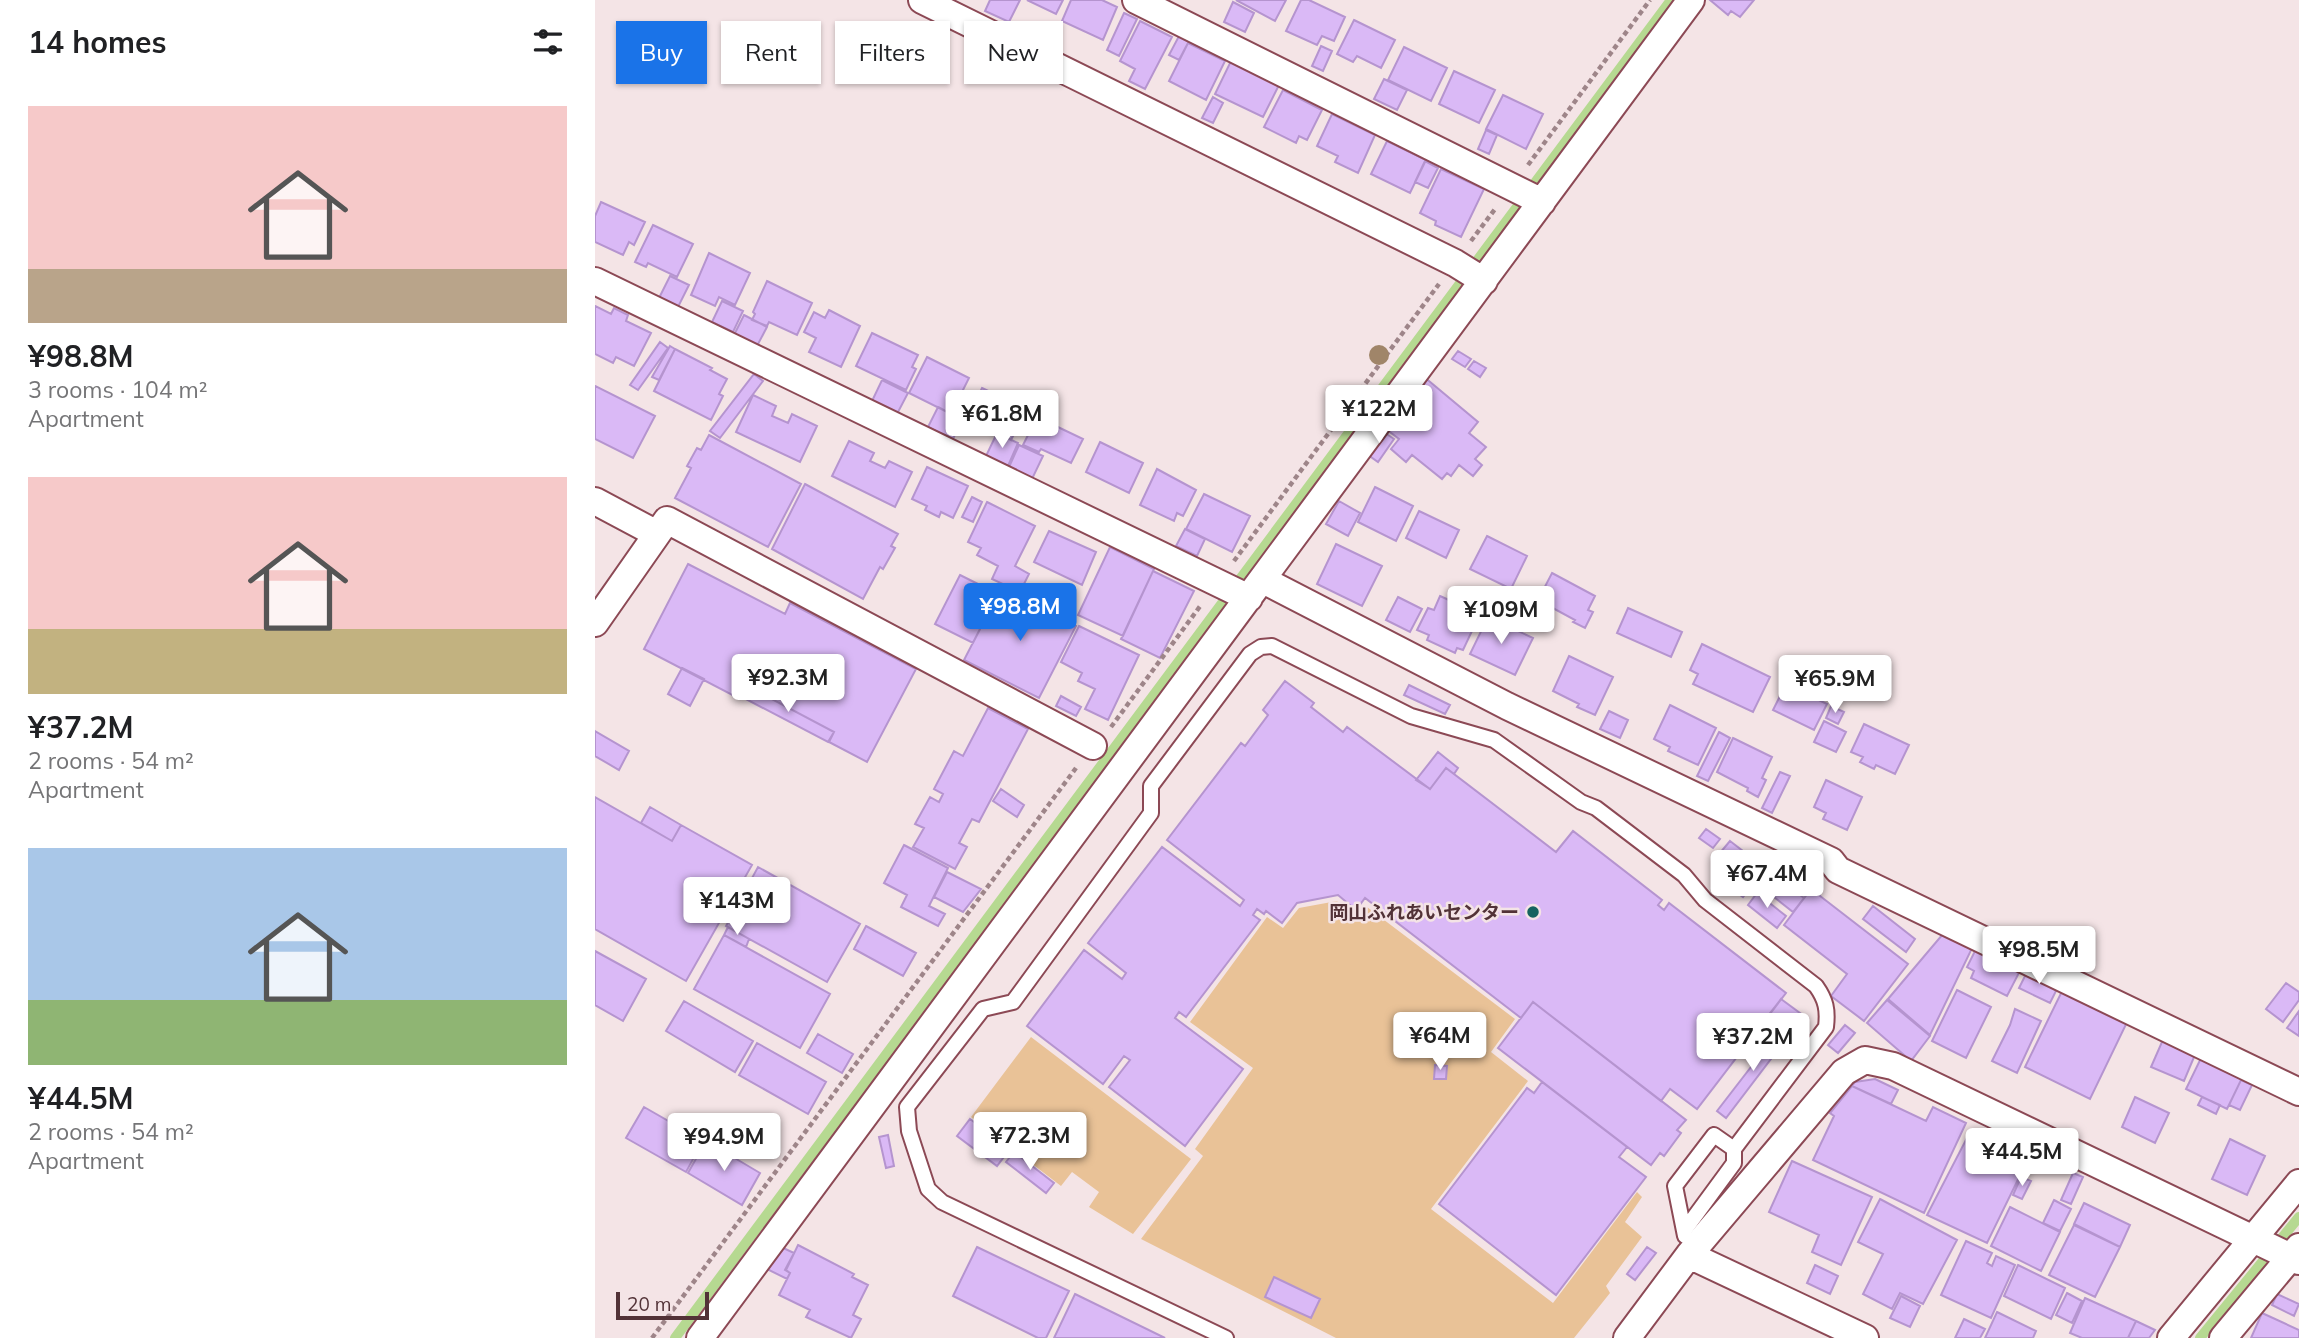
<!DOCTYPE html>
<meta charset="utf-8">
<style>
body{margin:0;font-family:Mulish,"Noto Sans JP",sans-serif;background:#f2f2f2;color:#202124;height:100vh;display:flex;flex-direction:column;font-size:26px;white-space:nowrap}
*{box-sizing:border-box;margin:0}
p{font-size:23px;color:#757577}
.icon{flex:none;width:38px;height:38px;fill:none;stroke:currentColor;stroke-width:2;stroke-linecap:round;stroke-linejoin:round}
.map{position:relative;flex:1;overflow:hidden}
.side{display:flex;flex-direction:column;background:#fff;width:595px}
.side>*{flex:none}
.hud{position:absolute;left:21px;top:21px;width:665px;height:63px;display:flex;gap:14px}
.scale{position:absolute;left:21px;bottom:18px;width:93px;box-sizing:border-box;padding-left:7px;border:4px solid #523237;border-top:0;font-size:19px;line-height:24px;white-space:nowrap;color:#523237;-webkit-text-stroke:5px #f4e4e6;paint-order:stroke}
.price{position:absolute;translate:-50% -60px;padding:0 16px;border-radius:7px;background:#fff;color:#222;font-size:23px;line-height:46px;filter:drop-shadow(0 2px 4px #0008)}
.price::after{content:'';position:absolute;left:50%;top:42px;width:21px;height:16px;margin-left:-10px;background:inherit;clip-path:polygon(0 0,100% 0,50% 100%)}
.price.current{background:#1a73e8;color:#fff}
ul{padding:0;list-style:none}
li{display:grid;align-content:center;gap:14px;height:371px;padding:0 28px}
li span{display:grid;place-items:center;height:217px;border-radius:0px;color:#555}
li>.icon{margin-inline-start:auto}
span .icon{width:126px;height:126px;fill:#fffc;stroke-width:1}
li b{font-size:30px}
h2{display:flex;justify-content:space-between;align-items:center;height:84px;padding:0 28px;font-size:30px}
.pill{padding:0 24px;border-radius:0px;background:#fff;box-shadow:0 2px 5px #0004;font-size:24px;line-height:63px}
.pill.current{background:#1a73e8;color:#fff}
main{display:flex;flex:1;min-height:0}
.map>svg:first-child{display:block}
.green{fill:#e9c297}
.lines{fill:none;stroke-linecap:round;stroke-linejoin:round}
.stream{stroke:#b6d991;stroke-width:10}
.building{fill:#dab9f6;stroke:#b594cf;stroke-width:2}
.lane-casing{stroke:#8c4955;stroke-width:18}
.street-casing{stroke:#8c4955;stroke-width:30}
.path{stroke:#9e8589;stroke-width:4.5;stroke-dasharray:5 3.5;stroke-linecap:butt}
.lane{stroke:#fff;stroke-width:14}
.street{stroke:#fff;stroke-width:26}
.tree{fill:#a08569}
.poi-dot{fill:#15635f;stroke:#f4e4e6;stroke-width:2.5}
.labels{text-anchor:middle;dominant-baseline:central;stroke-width:5;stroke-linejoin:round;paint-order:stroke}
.poi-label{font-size:19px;font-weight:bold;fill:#523237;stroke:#f4e4e6;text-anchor:end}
</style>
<main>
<section class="side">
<h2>14 homes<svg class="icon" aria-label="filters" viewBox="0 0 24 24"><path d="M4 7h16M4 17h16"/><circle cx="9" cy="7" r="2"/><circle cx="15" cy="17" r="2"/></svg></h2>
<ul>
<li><span style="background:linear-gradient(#f6c9c9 75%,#b9a48a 0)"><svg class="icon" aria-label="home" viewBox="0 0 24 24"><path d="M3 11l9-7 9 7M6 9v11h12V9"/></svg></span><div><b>¥98.8M</b><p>3 rooms · 104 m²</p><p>Apartment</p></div></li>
<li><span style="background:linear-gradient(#f6c9c9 70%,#c2b280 0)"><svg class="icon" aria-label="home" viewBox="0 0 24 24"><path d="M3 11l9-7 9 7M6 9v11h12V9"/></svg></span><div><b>¥37.2M</b><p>2 rooms · 54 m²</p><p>Apartment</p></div></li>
<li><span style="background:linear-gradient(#a9c7e8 70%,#8fb573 0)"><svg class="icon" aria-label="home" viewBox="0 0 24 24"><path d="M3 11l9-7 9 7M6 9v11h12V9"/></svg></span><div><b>¥44.5M</b><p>2 rooms · 54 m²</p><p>Apartment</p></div></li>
</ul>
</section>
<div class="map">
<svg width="1704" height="1338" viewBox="0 0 1704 1338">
<rect width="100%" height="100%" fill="#f4e4e6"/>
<path class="green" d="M742,901L764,917L772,907L920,1019L896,1052L933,1081L836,1209L958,1303L1042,1192L1047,1197L1030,1222L1047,1237L1011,1286L1015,1293L979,1338H741L546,1239L608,1156L600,1149L658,1068L595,1022L672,917L688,928L704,908Z
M436,1037L596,1159L538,1234L494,1207L504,1192L477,1172L466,1186L376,1117Z"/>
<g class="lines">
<path class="stream" d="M80,1338L1076,0
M1605,1338L1704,1217"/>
</g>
<path class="building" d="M395,0H425L414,22L390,11Z
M432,0H468L461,14Z
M476,0H507L522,7L508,40L467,21Z
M641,0H691L680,21Z
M706,0H714L750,17L739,41L727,36L722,45L691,31Z
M1115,0H1159L1145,17L1136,11L1133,15Z
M638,2L659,13L650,32L629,22Z
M529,13L542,19L524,56L512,50Z
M759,20L800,40L786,68L762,56L758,62L742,54Z
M545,21L577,37L550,89L534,81L540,69L525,61Z
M584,36L594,41L584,60L574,55Z
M593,43L630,61L611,100L574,81Z
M726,46L737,51L728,71L717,66Z
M809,47L852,68L836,101L793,80Z
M636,61L684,85L668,117L620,94Z
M859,71L900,90L884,123L844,104Z
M789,79L812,90L802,110L779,99Z
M688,90L727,110L712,140L704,136L701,143L669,127Z
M908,95L948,114L931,149L891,129Z
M618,97L628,103L618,123L607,118Z
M737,114L780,135L763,173L740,162L743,156L722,146Z
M891,130L902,135L894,154L883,149Z
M792,141L831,160L815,193L776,174Z
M830,161L843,168L833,188L820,182Z
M846,169L889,189L866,237L840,225L841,221L825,213Z
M6,202L50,222L39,245L34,242L28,255L0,242V216Z
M58,225L98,244L82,277L53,263L51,267L40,262Z
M114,253L155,273L140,305L124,297L120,306L96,295Z
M75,276L94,285L83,307L64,298Z
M172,281L217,303L202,335L174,322L172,326L157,320L160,314L158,312Z
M127,301L148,311L138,332L117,322Z
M0,306L16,314L19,308L33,315L31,321L56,333L39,366L21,357L18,363L0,354Z
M234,310L265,326L246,367L214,352L221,338L209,332L219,312L230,318Z
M149,315L172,327L162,346L139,335Z
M277,333L323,355L317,367L321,369L311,390L261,366Z
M65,342L73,348L43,390L35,385Z
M75,346L80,349L64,380L57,377Z
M80,349L117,368L115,370L132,379L124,394L128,396L116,420L59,391Z
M863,351L876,359L870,367L857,359Z
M332,357L374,378L356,414L314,393Z
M879,361L891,368L885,377L873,369Z
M159,374L168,381L125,438L115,431Z
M828,376L883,422L874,433L891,447L880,459L887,465L878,476L864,465L856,476L852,473L847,479L817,455L811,462L796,449L804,439L787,426Z
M287,380L313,393L302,414L277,401Z
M0,386L60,416L38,458L0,439Z
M387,388L427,407L420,422L424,424L416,440L390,424L389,428L372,420Z
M158,395L181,406L177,416L193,423L197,414L222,426L205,462L141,432Z
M343,407L367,420L358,439L333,427Z
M442,417L488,439L476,463L446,449L444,452L428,445Z
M784,429L799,439L783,462L769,452Z
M402,433L423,443L413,466L391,456Z
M114,435L206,484L173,547L80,498L96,468L92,466L102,448L106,450Z
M254,441L279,453L275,461L290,468L294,461L317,472L300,507L237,476Z
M505,442L548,463L534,493L491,472Z
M424,445L448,456L437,479L414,467Z
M332,467L373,486L358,518L346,512L344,517L330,510L332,506L317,499Z
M562,469L601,490L588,516L582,513L579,521L545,505Z
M210,484L303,534L296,546L300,548L288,569L285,567L268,599L177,549Z
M780,487L818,506L801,541L763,522Z
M609,494L655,516L637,552L591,529Z
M377,497L387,502L378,522L367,517Z
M744,501L765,513L753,536L731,524Z
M392,502L440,526L420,566L434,574L425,592L397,579L403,566L382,555L386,548L373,542Z
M824,511L864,530L851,558L811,538Z
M590,529L610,539L602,556L581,546Z
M454,531L501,552L487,585L439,562Z
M892,536L932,556L916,589L875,569Z
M741,544L787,566L767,606L722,584Z
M515,547L559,569L528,636L483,615Z
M93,564L190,614L195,603L321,669L272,762L234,742L239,732L152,686L145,699L49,649Z
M558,571L599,591L565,658L526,639Z
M957,573L1000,596L993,610L998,612L990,628L978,622L980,620L943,600Z
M365,575L403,594L378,643L340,624Z
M406,588L481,626L444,698L369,660Z
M845,596L885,614L868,650L862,648L860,653L832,640L834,635L822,630L833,608L839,610Z
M803,597L827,609L815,632L791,620Z
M1033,608L1087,632L1076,657L1022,633Z
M893,617L938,638L920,675L875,654Z
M484,626L544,655L513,720L490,709L500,689L483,681L487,673L466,662Z
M1107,644L1175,677L1158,712L1098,684L1103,674L1095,670Z
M974,656L1018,677L1000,715L982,707L984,704L958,691Z
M87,668L109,679L95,706L73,694Z
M690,681L719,703L716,707L748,732L752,727L835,789L851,768L961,852L978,831L1067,900L1063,905L1069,910L1074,903L1191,993L1102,1109L1075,1089L1066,1101L938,1002L926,1018L770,898L761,910L743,895L702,903L687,923L671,911L669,914L662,909L658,915L665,920L591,1017L584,1012L580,1018L648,1069L590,1146L514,1087L535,1060L529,1056L508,1084L432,1026L489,950L527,979L531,973L493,943L567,847L645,906L649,900L572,840L646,743L650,746L673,715L668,710Z
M1191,684L1232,704L1219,730L1178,710Z
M814,685L855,705L850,714L809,695Z
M152,686L239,732L233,742L147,697Z
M466,696L486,707L481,716L461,706Z
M1075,705L1121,728L1103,765L1073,751L1075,747L1059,739Z
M1236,706L1249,712L1243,724L1231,718Z
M393,708L433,729L384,822L377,819L364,843L372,847L360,869L318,847L329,828L320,824L335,797L344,802L348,794L339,789L359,751L368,756Z
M1014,711L1033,720L1025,738L1005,729Z
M1229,721L1251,732L1241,752L1219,742Z
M1269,724L1314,745L1300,774L1281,765L1279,769L1265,762L1268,757L1256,752Z
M0,731L34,751L24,770L0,756Z
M1124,732L1135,738L1113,781L1102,776Z
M1138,738L1177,757L1167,778L1171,780L1163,797L1152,791L1153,788L1122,772Z
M843,752L863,768L859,774L851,768L835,789L821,780Z
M1185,772L1195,776L1177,813L1167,808Z
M1231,780L1267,797L1252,830L1228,819L1231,813L1219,807Z
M406,789L429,805L422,817L398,801Z
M0,797L77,841L86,825L157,865L91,981L0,929Z
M55,807L86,825L77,841L46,823Z
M1111,829L1125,839L1118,848L1104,838Z
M1135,841L1209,898L1198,912L1124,854Z
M309,845L353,868L334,906L350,914L343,926L306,907L312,895L289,883Z
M163,867L265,924L232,982L131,926Z
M352,872L386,889L368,912L339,897Z
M1149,879L1157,885L1148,897L1140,891Z
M1216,889L1313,964L1269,1021L1236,996L1252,974L1189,925Z
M1162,893L1191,916L1182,928L1153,905Z
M1278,906L1320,939L1311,952L1268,919Z
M271,926L321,953L308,976L259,949Z
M133,927L154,939L151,947L129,935Z
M1353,928L1380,942L1335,1035L1293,999Z
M129,935L235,994L205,1048L99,989Z
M1384,943L1428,965L1412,996L1376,978L1379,971L1372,967Z
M0,951L51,979L28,1021L0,1005Z
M1434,968L1465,983L1455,1003L1424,988Z
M1691,983L1704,992V1000L1688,1022L1671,1009Z
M1470,985L1535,1016L1495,1099L1430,1067Z
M1362,990L1396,1007L1371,1058L1337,1041Z
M1186,999L1209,1016L1195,1034L1172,1017Z
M1292,1000L1335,1036L1316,1061L1272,1023Z
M89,1001L158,1041L140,1072L71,1031Z
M938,1002L1091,1120L1082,1130L1086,1133L1069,1156L1065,1153L1056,1165L903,1048Z
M1420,1009L1446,1021L1422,1073L1397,1061L1415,1025Z
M1704,1011V1036L1692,1028Z
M1250,1025L1260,1033L1243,1053L1233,1045Z
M1186,1028L1195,1034L1131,1118L1122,1111Z
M223,1034L258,1054L247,1073L212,1053Z
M1570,1035L1602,1050L1589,1081L1556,1067Z
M162,1043L231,1082L213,1114L144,1075Z
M1607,1056L1648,1076L1632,1109L1591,1089Z
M840,1065L852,1066L851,1079H839Z
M1280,1079L1303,1090L1296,1104L1257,1086L1260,1082Z
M1646,1080L1657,1085L1645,1110L1634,1105Z
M947,1082L1032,1147L1024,1157L1051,1177L961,1295L844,1204L932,1088L939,1093Z
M1257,1086L1331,1121L1338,1107L1371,1123L1329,1213L1218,1160L1239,1116L1235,1113Z
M1540,1097L1574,1113L1560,1143L1527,1127Z
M1607,1097L1625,1105L1621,1114L1603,1105Z
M49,1107L108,1141L91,1172L31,1138Z
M375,1119L415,1149L402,1166L362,1136Z
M1374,1134L1401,1147L1404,1140L1435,1155L1392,1243L1332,1215Z
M293,1135L299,1166L291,1168L284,1137Z
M1635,1139L1670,1156L1652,1195L1617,1179Z
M111,1141L165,1173L147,1205L93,1173Z
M419,1152L459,1183L451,1193L411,1162Z
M1197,1161L1277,1197L1246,1265L1217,1252L1224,1235L1174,1212Z
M1478,1173L1488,1177L1476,1204L1466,1200Z
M1426,1177L1436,1181L1427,1199L1418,1195Z
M1285,1199L1362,1240L1328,1304L1305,1293L1297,1309L1268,1294L1288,1254L1263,1242Z
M1459,1200L1476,1209L1465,1231L1448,1223Z
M1489,1203L1535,1225L1525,1247L1479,1224Z
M1415,1207L1465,1232L1446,1271L1396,1246Z
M1479,1225L1525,1247L1500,1297L1454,1275Z
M1371,1241L1397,1253L1392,1263L1397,1266L1401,1256L1420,1265L1396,1318L1346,1295Z
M203,1245L259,1274L257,1277L273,1285L258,1315L266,1319L256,1338L211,1317L215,1310L184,1295L195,1273L191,1270Z
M184,1246L199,1253L190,1270L195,1273L192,1279L168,1267Z
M382,1247L474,1291L451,1338H443L358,1296Z
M1052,1247L1061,1253L1040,1280L1032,1274Z
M1220,1265L1243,1276L1235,1294L1212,1283Z
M1423,1265L1470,1288L1456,1319L1409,1296Z
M679,1277L725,1299L716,1318L670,1297Z
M1472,1293L1487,1301L1477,1323L1461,1315Z
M480,1294L570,1338H459Z
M1682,1294L1704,1304L1699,1316L1677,1305Z
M1306,1296L1325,1306L1315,1327L1295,1318Z
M1490,1298L1541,1321L1533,1338H1487L1475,1333Z
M1402,1312L1441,1331L1438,1338H1390Z
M1667,1313L1704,1330V1338H1656Z
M1369,1319L1390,1329L1385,1338H1360Z
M1541,1321L1560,1330L1554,1338H1533Z"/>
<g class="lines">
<defs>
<path id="lane" d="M1090,1236L1080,1186L1119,1135L1139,1149
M631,1338L347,1202L333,1189L314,1131L312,1107L388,1009L418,1002L556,813V786L655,654L666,647L677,646L816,716L899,740L986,802L1001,808L1089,875L1110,900L1221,986C1231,1000 1233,1010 1231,1027L1139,1149V1163L1089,1231"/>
<path id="street" d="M327,0L860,263L889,281
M541,0L947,202
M0,281L654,598
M0,501L62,534
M668,580L912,706L1236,861L1243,870L1704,1092
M0,623L72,520L498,746
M1094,1255L1270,1338
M105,1338L1096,0
M1032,1338L1094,1255L1249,1072L1270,1060L1298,1066L1704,1261
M1576,1338L1704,1183
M1628,1338L1704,1247"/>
</defs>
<use href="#lane" class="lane-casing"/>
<use href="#street" class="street-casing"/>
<path class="path" d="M933,165L1055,0
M876,241L900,209
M639,561L844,284
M516,727L606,605
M57,1338L481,768"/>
<use href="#lane" class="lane"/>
<use href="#street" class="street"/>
</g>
<circle class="tree" cx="784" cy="355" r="10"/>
<circle class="poi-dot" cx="938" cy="912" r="7"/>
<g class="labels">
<g class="poi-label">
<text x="924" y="912">岡山ふれあいセンター</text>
</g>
</g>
</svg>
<div class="scale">20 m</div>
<b class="price" style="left:784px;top:445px">¥122M</b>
<b class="price" style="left:407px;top:450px">¥61.8M</b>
<b class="price current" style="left:425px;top:643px">¥98.8M</b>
<b class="price" style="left:906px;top:646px">¥109M</b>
<b class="price" style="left:193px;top:714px">¥92.3M</b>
<b class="price" style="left:1240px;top:715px">¥65.9M</b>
<b class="price" style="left:1172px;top:910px">¥67.4M</b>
<b class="price" style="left:142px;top:937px">¥143M</b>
<b class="price" style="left:1444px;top:986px">¥98.5M</b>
<b class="price" style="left:845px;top:1072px">¥64M</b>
<b class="price" style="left:1158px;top:1073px">¥37.2M</b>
<b class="price" style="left:435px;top:1172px">¥72.3M</b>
<b class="price" style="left:129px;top:1173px">¥94.9M</b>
<b class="price" style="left:1427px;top:1188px">¥44.5M</b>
<div class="hud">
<a class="pill current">Buy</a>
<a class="pill">Rent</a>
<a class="pill">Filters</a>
<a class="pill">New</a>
</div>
</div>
</main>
